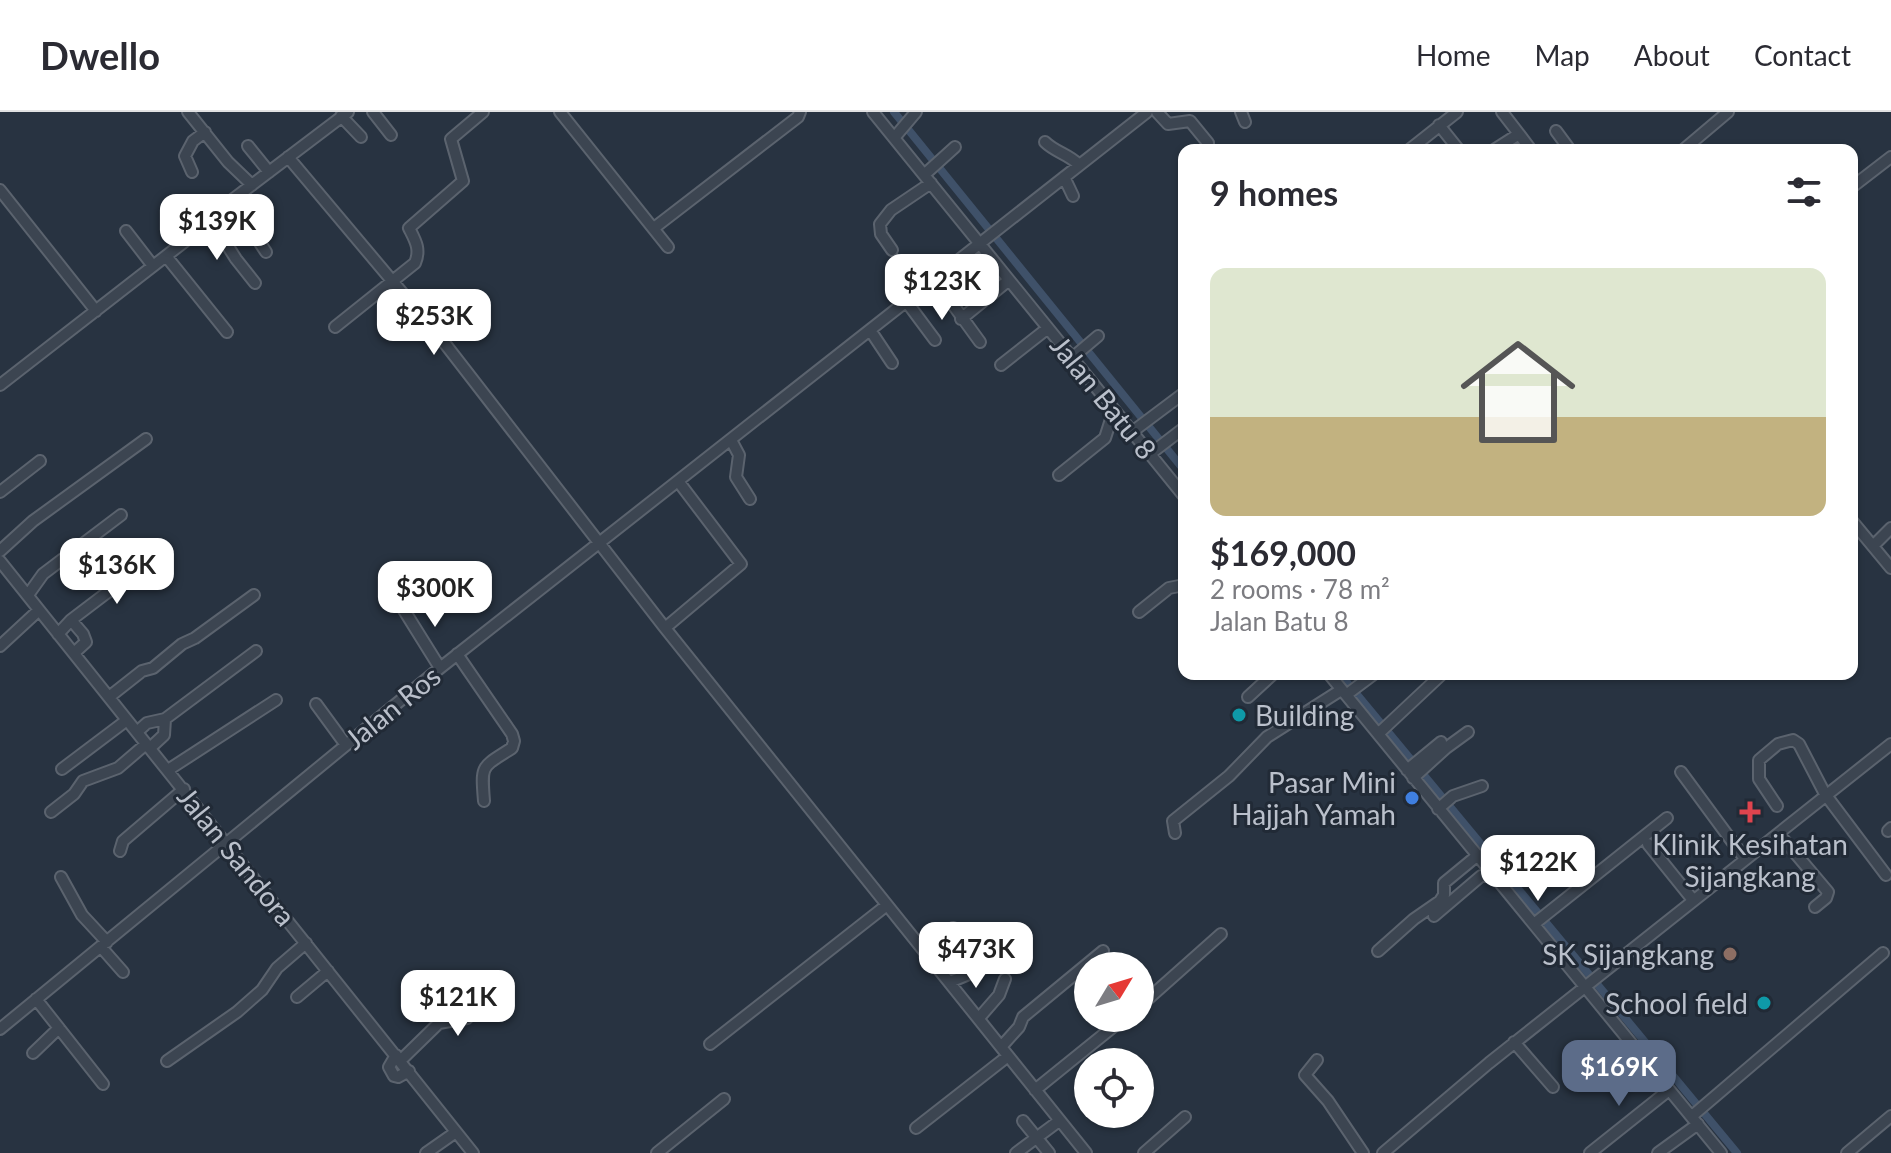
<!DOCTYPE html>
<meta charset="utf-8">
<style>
body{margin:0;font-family:Lato,sans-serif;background:#f7f7f7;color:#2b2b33;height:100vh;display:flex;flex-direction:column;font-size:30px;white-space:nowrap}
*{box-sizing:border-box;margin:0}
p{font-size:26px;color:#7c7c81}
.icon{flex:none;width:44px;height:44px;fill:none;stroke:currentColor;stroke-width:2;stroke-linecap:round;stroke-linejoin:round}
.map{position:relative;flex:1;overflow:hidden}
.sheet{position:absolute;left:1178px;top:32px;width:680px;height:536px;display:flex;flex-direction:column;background:#fff;border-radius:16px;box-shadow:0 2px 6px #0004}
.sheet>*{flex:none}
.needle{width:52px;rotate:52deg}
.tools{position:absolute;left:1074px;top:840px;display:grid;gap:16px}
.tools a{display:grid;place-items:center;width:80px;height:80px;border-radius:50%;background:#fff;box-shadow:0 2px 6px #0004;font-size:40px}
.price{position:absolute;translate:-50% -68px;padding:0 18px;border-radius:16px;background:#fff;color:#222;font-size:26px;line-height:52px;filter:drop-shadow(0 2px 4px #0008)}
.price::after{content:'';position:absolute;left:50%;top:48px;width:24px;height:18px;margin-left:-12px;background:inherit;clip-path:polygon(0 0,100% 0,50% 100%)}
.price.selected{background:#5c6c89;color:#fff}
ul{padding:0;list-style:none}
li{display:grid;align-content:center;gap:16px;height:424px;padding:0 32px}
li span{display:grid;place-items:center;height:248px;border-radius:16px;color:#555}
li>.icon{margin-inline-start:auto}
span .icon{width:144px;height:144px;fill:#fffc;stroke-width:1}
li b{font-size:34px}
h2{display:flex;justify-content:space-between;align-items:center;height:96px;padding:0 32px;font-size:34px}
header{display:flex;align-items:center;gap:48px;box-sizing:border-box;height:112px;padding:0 40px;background:#fff;border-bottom:2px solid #e1e1e2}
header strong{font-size:38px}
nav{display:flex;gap:44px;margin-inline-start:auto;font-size:28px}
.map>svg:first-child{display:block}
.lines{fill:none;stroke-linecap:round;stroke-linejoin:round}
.canal{stroke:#3f5169;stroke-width:8}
.minor-casing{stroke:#5b636e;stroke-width:14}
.minor{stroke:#3c4551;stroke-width:10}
.culture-dot{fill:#0f9aa8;stroke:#212a36;stroke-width:3}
.shop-dot{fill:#3f7fe0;stroke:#212a36;stroke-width:3}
.health-dot{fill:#e0444e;stroke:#212a36;stroke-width:3}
.education-dot{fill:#8d6e63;stroke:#212a36;stroke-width:3}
.labels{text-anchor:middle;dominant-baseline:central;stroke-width:6;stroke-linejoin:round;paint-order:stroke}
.street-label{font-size:28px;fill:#bac0cb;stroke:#212a36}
.poi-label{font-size:28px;fill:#bac0cb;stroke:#212a36;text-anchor:end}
</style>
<header>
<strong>Dwello</strong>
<nav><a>Home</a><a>Map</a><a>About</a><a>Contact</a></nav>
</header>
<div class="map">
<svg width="1891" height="1041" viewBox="0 0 1891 1041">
<rect width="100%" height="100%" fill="#283341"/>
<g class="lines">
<path class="canal" d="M894,0L1184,358
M1340,562L1737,1041"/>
<defs>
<path id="minor" d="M188,0L228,50L252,73
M373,0L391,23
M560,0L668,135
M873,0L1184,384
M1157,0L1168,12L1190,9L1208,31
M1241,0L1245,10
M1502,0L1519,22
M341,4L361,25
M1439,13L1459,38
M1556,19L1570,38
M894,26L916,0
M1045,30C1055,40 1068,42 1078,52
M248,34L269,60
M1409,38L1457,0
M1494,38L1519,22L1531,38
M1683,38L1728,0
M288,45L446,233L665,516L1086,1041
M192,60L185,44L193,29L205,20
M924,63L955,35
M1064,65L1073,84
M1852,75L1891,45
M0,78L96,199
M232,88L266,140
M210,106L236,147L255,171
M654,116L798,5L800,0
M126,119L153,154
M892,138L881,122L880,112L891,98L931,71
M166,144L227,220
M935,168L980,230
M906,189L935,228
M961,207L1009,168
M335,215L415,151C421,137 415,128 409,116L463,69L451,27L483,0
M870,218L892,251
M1072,246L1098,224
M1001,253L1048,216
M0,273L184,130L232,88L348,0
M1132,320L1184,281
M731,328L739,343L736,365L750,387
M1150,342L1184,316
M1059,363L1105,326L1114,298
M0,380L40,349
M1852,409L1891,456
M1873,434L1891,416
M0,439L33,409L146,327
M0,449L473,1041
M28,483L43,462L121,403
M402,495L440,556
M1139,500L1169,476L1184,473
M71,508L142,454
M665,516L741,452L678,369
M58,522L71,508L83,522L86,530L74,541
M0,534L39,498
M457,542L512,622L514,629L512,636C481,656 481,652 484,689
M1329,562L1721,1041
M1346,583L1374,562
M109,585L142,559L153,556L182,532L195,526L254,483
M1248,585L1273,562
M316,592L346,633
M138,619L147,611L165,607L256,539
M1378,622L1442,562
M150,636L164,623L165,607
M62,657L127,608
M168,658L276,588
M1407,658L1441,630
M1681,660L1745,747
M1413,666L1446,636L1468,620
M1777,694L1759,667V648L1778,632L1793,628L1799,632L1825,682L1886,763
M1438,697L1453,684L1482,674
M51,700L74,682L83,669L118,656L146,632
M1888,719L1891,716
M1175,721L1173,709L1229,664L1267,625L1341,578
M1779,722L1828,780L1826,786L1815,795
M1648,732L1693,788
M120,739L123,729L184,677
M61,765L82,803L107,830
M1434,804L1481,764H1494
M1534,812L1667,706
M101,835L123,860
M924,838L953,816
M1378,839L1414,807L1440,789L1444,783V771L1478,743
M950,870L988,854
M297,885L328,859
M36,887L103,972
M1140,894L1221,822
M979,906L999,883L1005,867
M0,917L440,556L1147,0
M1514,930L1553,975
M710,932L887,793
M1001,935L1019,915L1023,905L1103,839
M33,941L59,916
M396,943L389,955L394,964L398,965L409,959
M1317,948L1305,963L1328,989L1363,1041
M167,949L237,900L262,878L277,856L306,831
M400,949L439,911L467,906L489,879
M1035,978L1124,906
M1692,1004L1883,841
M1023,1009L1049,1041
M916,1016L1008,944
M426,1041L456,1020
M657,1041L724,987
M1016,1041L1059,1009
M1144,1041L1185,1005
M1383,1041L1489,951L1891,632
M1590,1041L1669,978
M1658,1041L1698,1012
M1847,1041L1891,1004"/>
</defs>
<use href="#minor" class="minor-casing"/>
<use href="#minor" class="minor"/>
</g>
<g class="culture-dot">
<circle cx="1239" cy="603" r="8"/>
<circle cx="1764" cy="891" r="8"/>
</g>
<circle class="shop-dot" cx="1412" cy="686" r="8"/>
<path class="health-dot" d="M1746 688h8v8h8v8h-8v8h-8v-8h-8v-8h8z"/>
<circle class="education-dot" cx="1730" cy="842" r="8"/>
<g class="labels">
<g class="street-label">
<text transform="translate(1104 285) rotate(51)">Jalan Batu 8</text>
<text transform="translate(392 595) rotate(-39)">Jalan Ros</text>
<text transform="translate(237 744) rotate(51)">Jalan Sandora</text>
</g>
<g class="poi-label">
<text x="1255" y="603" text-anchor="start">Building</text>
<text x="1396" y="670">Pasar Mini<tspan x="1396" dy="32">Hajjah Yamah</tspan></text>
<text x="1750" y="732" text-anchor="middle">Klinik Kesihatan<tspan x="1750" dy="32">Sijangkang</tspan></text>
<text x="1714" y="842">SK Sijangkang</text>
<text x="1748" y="891">School field</text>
</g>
</g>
</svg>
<div class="tools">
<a><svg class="needle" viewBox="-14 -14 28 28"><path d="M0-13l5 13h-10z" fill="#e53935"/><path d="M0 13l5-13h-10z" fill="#7c7c81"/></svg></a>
<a><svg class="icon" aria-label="locate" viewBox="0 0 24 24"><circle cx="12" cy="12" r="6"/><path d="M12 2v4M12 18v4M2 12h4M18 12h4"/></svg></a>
</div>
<b class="price" style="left:217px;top:150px">$139K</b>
<b class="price" style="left:942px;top:210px">$123K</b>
<b class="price" style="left:434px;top:245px">$253K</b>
<b class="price" style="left:117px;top:494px">$136K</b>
<b class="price" style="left:435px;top:517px">$300K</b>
<b class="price" style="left:1538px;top:791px">$122K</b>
<b class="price" style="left:976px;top:878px">$473K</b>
<b class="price" style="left:458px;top:926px">$121K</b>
<b class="price selected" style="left:1619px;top:996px">$169K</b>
<section class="sheet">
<h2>9 homes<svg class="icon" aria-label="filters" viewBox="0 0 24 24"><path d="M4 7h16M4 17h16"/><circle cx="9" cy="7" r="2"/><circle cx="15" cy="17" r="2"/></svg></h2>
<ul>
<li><span style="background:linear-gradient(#dfe7d0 60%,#c2b280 0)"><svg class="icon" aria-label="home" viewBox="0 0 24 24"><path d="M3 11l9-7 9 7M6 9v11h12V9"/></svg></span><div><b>$169,000</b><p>2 rooms · 78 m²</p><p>Jalan Batu 8</p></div></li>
</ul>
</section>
</div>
